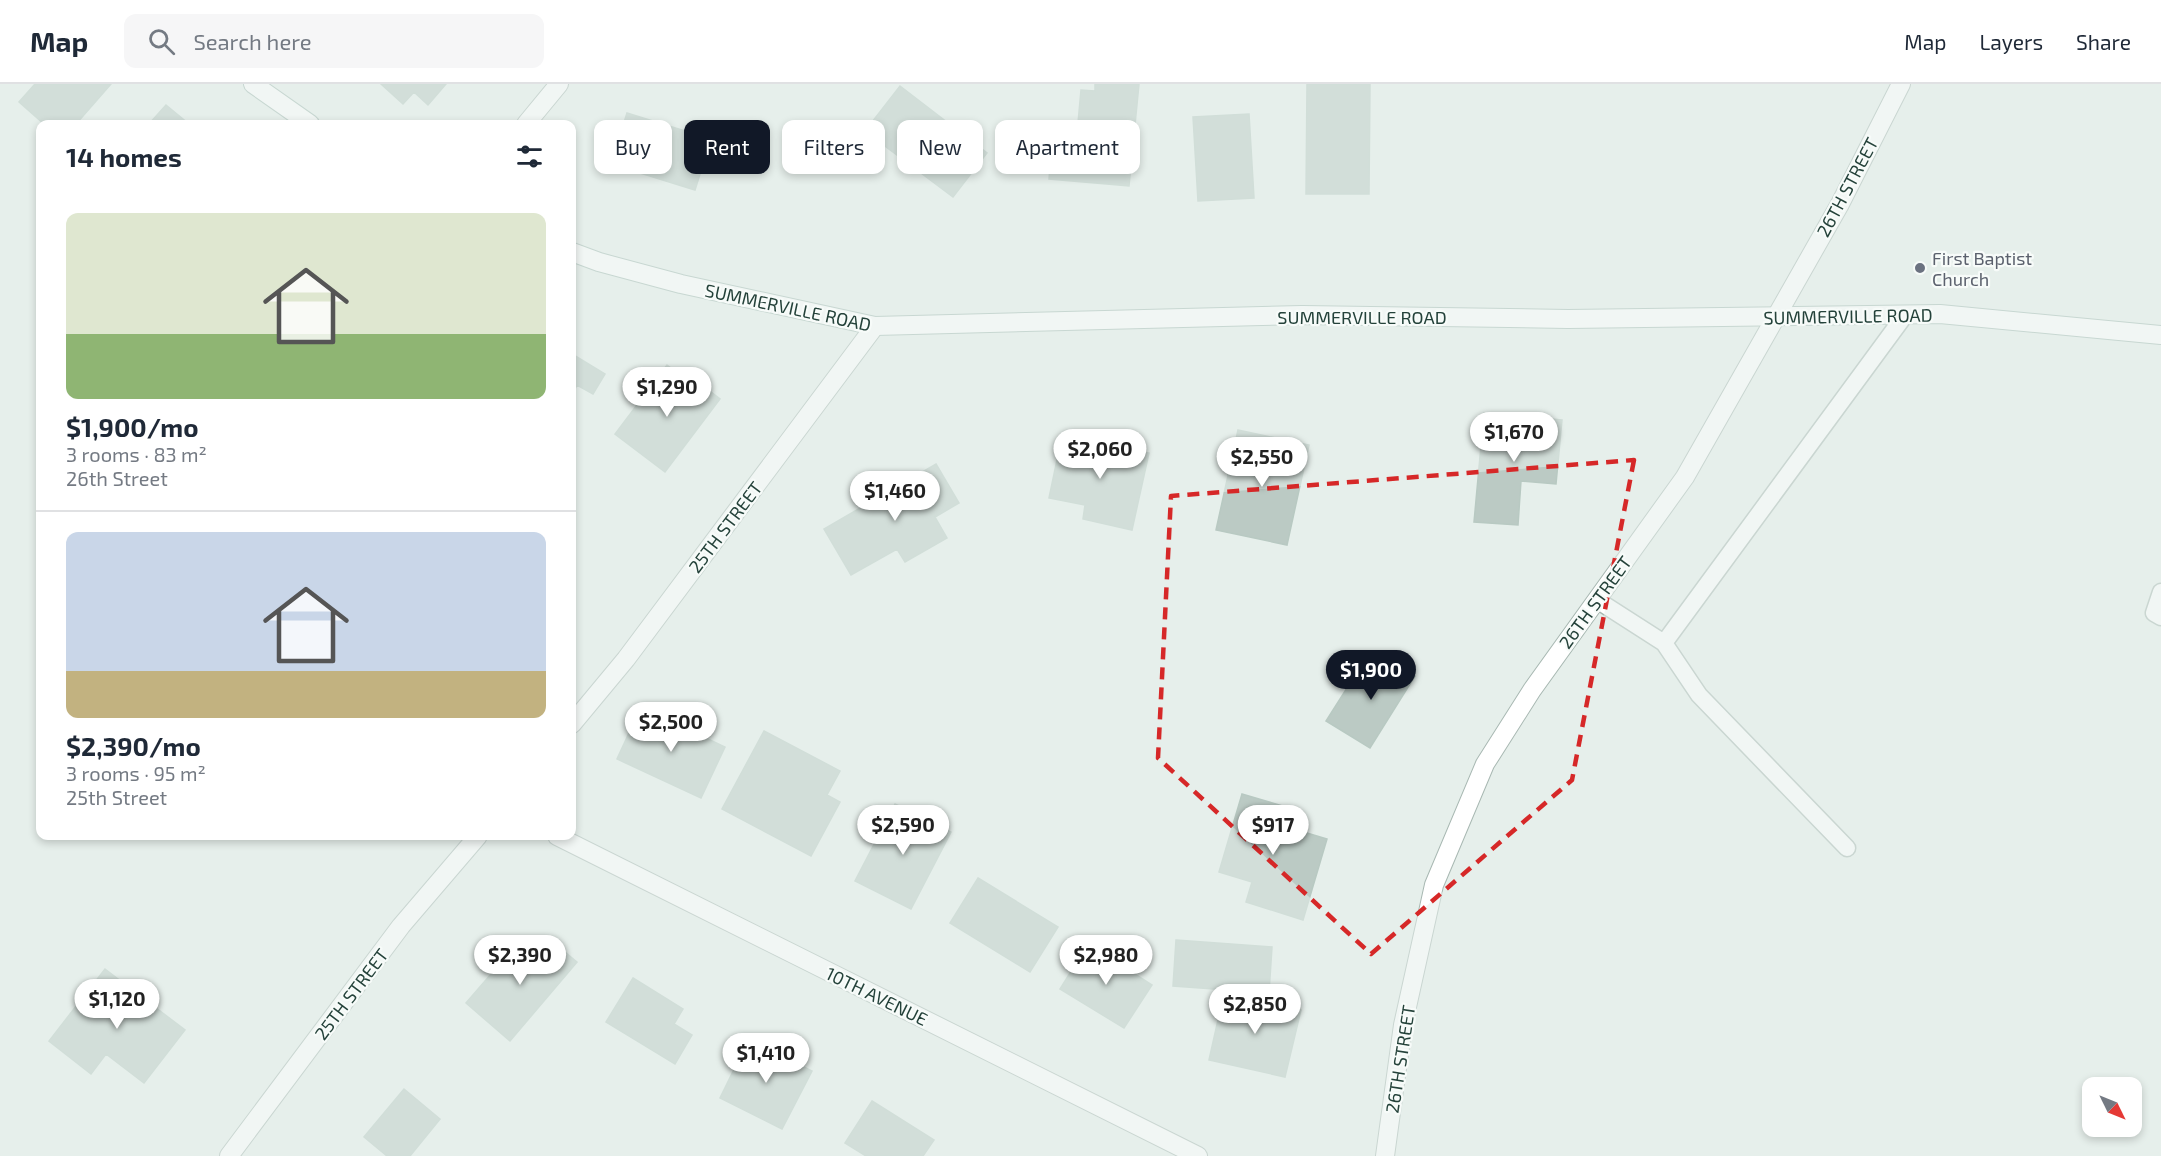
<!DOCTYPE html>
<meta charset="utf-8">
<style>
body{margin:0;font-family:"Exo 2",sans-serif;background:#f6f6f7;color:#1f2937;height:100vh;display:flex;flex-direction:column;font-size:22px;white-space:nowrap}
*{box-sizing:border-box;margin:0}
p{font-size:20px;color:#747a83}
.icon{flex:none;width:33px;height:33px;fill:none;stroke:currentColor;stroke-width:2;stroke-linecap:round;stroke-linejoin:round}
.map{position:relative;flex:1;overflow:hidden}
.sheet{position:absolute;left:36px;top:36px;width:540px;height:720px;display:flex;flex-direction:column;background:#fff;border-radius:12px;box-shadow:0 3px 9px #0003}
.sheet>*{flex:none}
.banner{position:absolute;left:594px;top:36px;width:570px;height:54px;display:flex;gap:12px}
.needle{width:39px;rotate:133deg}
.controls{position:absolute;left:2082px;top:993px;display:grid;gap:12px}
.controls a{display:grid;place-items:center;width:60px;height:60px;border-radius:12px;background:#fff;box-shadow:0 3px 9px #0003;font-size:30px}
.price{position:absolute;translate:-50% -51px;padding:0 14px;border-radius:21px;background:#fff;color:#222;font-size:20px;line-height:39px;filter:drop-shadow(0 2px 3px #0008)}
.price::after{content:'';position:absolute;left:50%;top:36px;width:18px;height:14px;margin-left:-9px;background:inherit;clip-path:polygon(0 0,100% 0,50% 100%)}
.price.current{background:#111827;color:#fff}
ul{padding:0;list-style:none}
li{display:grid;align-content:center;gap:12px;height:318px;padding:0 30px}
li+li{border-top:2px solid #e0e1e3}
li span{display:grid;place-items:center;height:186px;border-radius:12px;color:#555}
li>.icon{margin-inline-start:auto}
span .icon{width:108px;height:108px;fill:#fffc;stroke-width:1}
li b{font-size:26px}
h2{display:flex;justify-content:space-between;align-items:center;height:72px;padding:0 30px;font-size:26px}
.pill{padding:0 21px;border-radius:12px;background:#fff;box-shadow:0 3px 9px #0003;font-size:21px;line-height:54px}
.pill.current{background:#111827;color:#fff}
header{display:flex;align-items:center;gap:36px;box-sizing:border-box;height:84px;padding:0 30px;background:#fff;border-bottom:2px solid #e0e1e3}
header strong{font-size:28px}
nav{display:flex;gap:33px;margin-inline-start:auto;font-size:21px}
.search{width:420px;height:54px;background:#f6f6f7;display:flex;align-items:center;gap:15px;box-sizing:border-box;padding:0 21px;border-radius:12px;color:#747a83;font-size:22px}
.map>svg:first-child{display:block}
.building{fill:#bbcac4;stroke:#b8c9c2;stroke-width:1.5}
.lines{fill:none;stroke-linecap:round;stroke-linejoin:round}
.lane-casing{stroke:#a8b8b2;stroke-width:19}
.street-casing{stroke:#a8b8b2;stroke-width:20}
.secondary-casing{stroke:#a4bbb3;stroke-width:20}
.lane{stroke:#fff;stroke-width:16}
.street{stroke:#fff;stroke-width:18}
.secondary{stroke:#fff;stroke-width:18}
.marked{fill:none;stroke:#d62828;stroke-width:4.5;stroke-dasharray:12 8;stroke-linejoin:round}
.worship-dot{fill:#6b7280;stroke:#f7fbf9;stroke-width:2}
.labels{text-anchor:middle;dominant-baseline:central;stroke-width:4.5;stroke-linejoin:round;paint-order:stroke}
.street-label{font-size:18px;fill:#24423a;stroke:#f7fbf9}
.worship-label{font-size:18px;fill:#5b616d;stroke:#f7fbf9;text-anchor:start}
</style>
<header>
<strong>Map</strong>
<div class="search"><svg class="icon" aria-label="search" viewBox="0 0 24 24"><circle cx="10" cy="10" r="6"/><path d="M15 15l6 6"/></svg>Search here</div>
<nav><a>Map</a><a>Layers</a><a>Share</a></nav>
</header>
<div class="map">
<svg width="2161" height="1072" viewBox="0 0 2161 1072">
<rect width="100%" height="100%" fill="#e6efeb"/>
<path class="building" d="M35,0H111L76,40H44L19,18Z
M381,0H446L428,21L414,8L403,20Z
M1095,0H1139L1129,102L1049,95L1051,71L1075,72L1081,6L1095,7Z
M1307,0H1370L1369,110H1306Z
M900,2L987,69L953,113L865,47Z
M166,21L189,40H149Z
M627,29L711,55L695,106L611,80Z
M1249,30L1254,114L1198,117L1193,33Z
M572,270L605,290L593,310L577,301L572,311Z
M667,281L695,302L698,298L720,315L665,388L615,350Z
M1484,329L1562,336L1556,400L1521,397L1518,441L1474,438Z
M1238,346L1309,361L1287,461L1216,446Z
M1062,352L1149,369L1132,446L1083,435L1085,421L1049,414Z
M936,380L959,419L935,433L947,454L905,478L897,465L851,491L824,445Z
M1380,571L1415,592L1370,664L1326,637L1359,585L1367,590Z
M641,623L725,663L701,714L617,675Z
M764,647L840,687L827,711L840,718L811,772L722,725Z
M1242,710L1303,728L1297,746L1327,755L1303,836L1246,818L1252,798L1219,788Z
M895,720L951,748L911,825L855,797Z
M978,794L1058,843L1030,888L950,839Z
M523,853L544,871L554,859L577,878L510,957L466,919Z
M1176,856L1272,863L1269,909L1173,902Z
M1088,860L1152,901L1124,944L1060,905Z
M105,885L185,946L144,999L106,970L91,990L49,957Z
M633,894L683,925L674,940L692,951L675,980L606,938Z
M1224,909L1301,926L1285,993L1209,976Z
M749,955L812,987L782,1045L720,1014Z
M404,1005L440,1035L410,1072H387L364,1053Z
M872,1017L934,1056L923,1072H866L845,1059Z"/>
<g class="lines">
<defs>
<path id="lane" d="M2161,508L2154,529L2161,533
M1597,516L1664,559L1905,231
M1664,559L1699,611L1847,764"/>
<path id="street" d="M526,40L559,0
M572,640L626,575L875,242
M557,752L1198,1072
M229,1072L401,842L478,752
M1385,1072L1403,941L1434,801L1485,680L1532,606L1685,393L1840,120L1901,0"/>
<path id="secondary" d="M253,0L310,40
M572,168L599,178L681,200L875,242L1302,231L1568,235L1940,230L2161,251"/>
</defs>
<use href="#lane" class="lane-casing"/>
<use href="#street" class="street-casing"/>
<use href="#secondary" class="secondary-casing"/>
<use href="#lane" class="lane"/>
<use href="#street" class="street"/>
<use href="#secondary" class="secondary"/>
</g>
<path d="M0 0H2161V1072H0ZM1634,376L1572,696L1371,870L1158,674L1171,412Z" fill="#e6efeb" fill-opacity=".55" fill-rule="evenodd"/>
<path class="marked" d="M1634,376L1572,696L1371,870L1158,674L1171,412Z"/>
<circle class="worship-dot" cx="1920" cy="184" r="6"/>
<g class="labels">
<g class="street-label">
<text transform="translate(1847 103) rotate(-62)">26TH STREET</text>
<text transform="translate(788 223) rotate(12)">SUMMERVILLE ROAD</text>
<text transform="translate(1848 232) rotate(-1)">SUMMERVILLE ROAD</text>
<text x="1362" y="233">SUMMERVILLE ROAD</text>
<text transform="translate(725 443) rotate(-53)">25TH STREET</text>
<text transform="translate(1595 518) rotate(-54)">26TH STREET</text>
<text transform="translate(351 910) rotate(-53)">25TH STREET</text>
<text transform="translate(877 912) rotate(26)">10TH AVENUE</text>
<text transform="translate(1400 975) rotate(-81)">26TH STREET</text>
</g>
<g class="worship-label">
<text x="1932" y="174">First Baptist<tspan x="1932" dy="21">Church</tspan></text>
</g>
</g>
</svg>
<div class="controls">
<a><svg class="needle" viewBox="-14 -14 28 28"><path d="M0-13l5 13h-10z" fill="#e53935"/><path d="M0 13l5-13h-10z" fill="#747a83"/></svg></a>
</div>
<b class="price" style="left:667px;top:334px">$1,290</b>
<b class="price" style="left:1514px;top:379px">$1,670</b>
<b class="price" style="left:1100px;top:396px">$2,060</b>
<b class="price" style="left:1262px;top:404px">$2,550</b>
<b class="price" style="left:895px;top:438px">$1,460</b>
<b class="price current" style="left:1371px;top:617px">$1,900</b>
<b class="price" style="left:671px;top:669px">$2,500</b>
<b class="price" style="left:903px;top:772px">$2,590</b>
<b class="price" style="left:1273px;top:772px">$917</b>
<b class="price" style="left:520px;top:902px">$2,390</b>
<b class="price" style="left:1106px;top:902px">$2,980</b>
<b class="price" style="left:117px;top:946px">$1,120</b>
<b class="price" style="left:1255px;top:951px">$2,850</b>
<b class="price" style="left:766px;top:1000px">$1,410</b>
<div class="banner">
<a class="pill">Buy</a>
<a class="pill current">Rent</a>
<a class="pill">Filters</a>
<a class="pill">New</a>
<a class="pill">Apartment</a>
</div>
<section class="sheet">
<h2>14 homes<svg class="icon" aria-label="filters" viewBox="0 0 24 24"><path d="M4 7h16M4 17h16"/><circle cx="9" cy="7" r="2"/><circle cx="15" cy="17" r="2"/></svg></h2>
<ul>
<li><span style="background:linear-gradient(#dfe7d0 65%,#8fb573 0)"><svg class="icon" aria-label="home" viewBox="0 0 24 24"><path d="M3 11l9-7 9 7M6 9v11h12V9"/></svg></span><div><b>$1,900/mo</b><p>3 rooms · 83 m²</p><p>26th Street</p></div></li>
<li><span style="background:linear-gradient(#c9d6e8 75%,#c2b280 0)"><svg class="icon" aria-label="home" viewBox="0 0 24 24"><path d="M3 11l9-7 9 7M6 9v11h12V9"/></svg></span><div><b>$2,390/mo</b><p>3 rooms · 95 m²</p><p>25th Street</p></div></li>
</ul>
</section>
</div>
